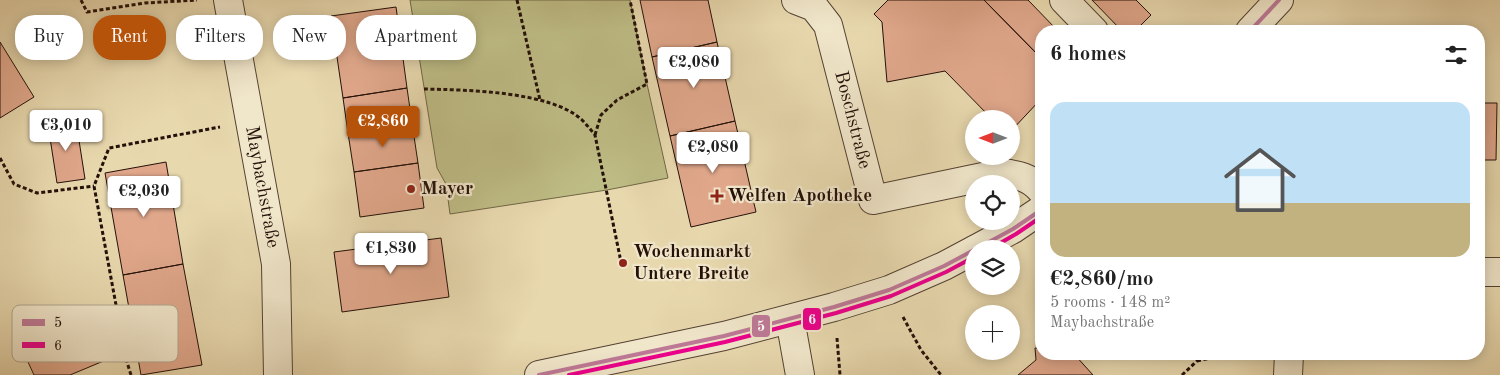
<!DOCTYPE html>
<meta charset="utf-8">
<style>
body{margin:0;font-family:"Old Standard TT",serif;background:#f6f6f6;color:#222;height:100vh;display:flex;flex-direction:column;font-size:19px;white-space:nowrap}
*{box-sizing:border-box;margin:0}
p{font-size:16px;color:#767676}
.icon{flex:none;width:28px;height:28px;fill:none;stroke:currentColor;stroke-width:2;stroke-linecap:round;stroke-linejoin:round}
.map{position:relative;flex:1;overflow:hidden}
.details{position:absolute;left:1035px;top:25px;width:450px;height:335px;display:flex;flex-direction:column;background:#fff;border-radius:20px;box-shadow:0 2px 12px #0003}
.details>*{flex:none}
.top-card{position:absolute;left:15px;top:15px;width:475px;height:45px;display:flex;gap:10px}
.needle{width:32px;rotate:270deg}
.tools{position:absolute;left:965px;top:110px;display:grid;gap:10px}
.tools a{display:grid;place-items:center;width:55px;height:55px;border-radius:50%;background:#fff;box-shadow:0 2px 12px #0003;font-size:25px}
.price{position:absolute;translate:-50% -42px;padding:0 11px;border-radius:5px;background:#fff;color:#222;font-size:16px;line-height:32px;filter:drop-shadow(0 1px 2px #0008)}
.price::after{content:'';position:absolute;left:50%;top:30px;width:15px;height:11px;margin-left:-8px;background:inherit;clip-path:polygon(0 0,100% 0,50% 100%)}
.price.active{background:#b45309;color:#fff}
ul{padding:0;list-style:none}
li{display:grid;align-content:center;gap:10px;height:265px;padding:0 15px}
li span{display:grid;place-items:center;height:155px;border-radius:15px;color:#555}
li>.icon{margin-inline-start:auto}
span .icon{width:90px;height:90px;fill:#fffc;stroke-width:1}
li b{font-size:21px}
h2{display:flex;justify-content:space-between;align-items:center;height:60px;padding:0 15px;font-size:21px}
.chip{padding:0 18px;border-radius:20px;background:#fff;box-shadow:0 2px 12px #0003;font-size:18px;line-height:45px}
.chip.active{background:#b45309;color:#fff}
.map>svg:first-child{display:block}
.green{fill:#bebc85;stroke:#706646}
.building{fill:#e0a78b;stroke:#231008}
.lines{fill:none;stroke-linecap:round;stroke-linejoin:round}
.minor-casing{stroke:#544232;stroke-width:30}
.path{stroke:#231008;stroke-width:3;stroke-dasharray:4 2.5;stroke-linecap:butt}
.minor{stroke:#f0e6ca;stroke-width:28}
.bus-1-casing{stroke:#f0e6ca;stroke-width:8}
.bus-2-casing{stroke:#f0e6ca;stroke-width:8}
.bus-1{stroke:#be7997;stroke-width:4}
.bus-2{stroke:#ec008c;stroke-width:4}
.poi-dot{fill:#8f2418;stroke:#f0e6ca;stroke-width:2}
.labels{text-anchor:middle;dominant-baseline:central;stroke-width:4.5;stroke-linejoin:round;paint-order:stroke}
.street-label{font-size:19px;fill:#231008;stroke:#f0e6ca}
.poi-label{font-size:19px;font-weight:bold;fill:#231008;stroke:#f0e6ca;text-anchor:start}
.key{fill:#f0e6ca;stroke:#b2a690;stroke-width:1}
.key-label{font-size:14px;fill:#231008}
.line-badge{stroke:#f0e6ca;stroke-width:2}
.badge-label{font-size:14px;text-anchor:middle;font-weight:bold;fill:#fff}
</style>
<div class="map">
<svg width="1500" height="375" viewBox="0 0 1500 375">
<rect width="100%" height="100%" fill="#e8d8ae"/>
<filter id="stains"><feTurbulence type="fractalNoise" baseFrequency=".004" numOctaves="4"/><feColorMatrix values="0 0 0 0 .2 0 0 0 0 .09 0 0 0 0 .02 0 0 0 .5 -.17"/></filter>
<radialGradient id="worn" r=".72"><stop offset=".6" stop-color="#630" stop-opacity="0"/><stop offset="1" stop-color="#630" stop-opacity=".3"/></radialGradient>
<path class="green" d="M410,0H630L647,84L668,178L607,190L450,214L446,184L437,168Z"/>
<path class="building" d="M640,0H708L717,42L652,57Z
M888,0H984L1041,58V99L1011,131V119H992L945,71L887,82L882,22L874,14Z
M984,0H1028L1058,31H1041V58Z
M1092,0H1136L1151,15L1135,31H1122Z
M396,7L407,88L343,98L331,16Z
M0,42L34,97L0,118Z
M717,42L735,121L670,136L652,57Z
M407,88L412,123L348,133L343,98Z
M1479,103H1497L1496,160H1479Z
M76,121L85,179L57,183L48,125Z
M735,121L756,212L691,227L670,136Z
M412,123L418,163L354,172L348,133Z
M166,162L183,264L123,275L105,173Z
M418,163L424,208L360,217L354,172Z
M441,238L449,297L342,312L334,252Z
M183,264L202,365L141,375L123,275Z
M95,334L106,360L70,375H34L28,362Z
M1035,348H1041V354H1074L1093,375H1018L1036,360Z"/>
<g class="lines">
<defs>
<g id="minor">
<path id="s1" d="M228,0L276,264L278,375"/>
<path id="s2" d="M796,0L814,7L828,25L873,200L1002,173C1018,175 1030,177 1041,190"/>
<path d="M1064,0L1094,31"/>
<path d="M1250,31L1279,0"/>
<path d="M976,249L1013,229L1041,210"/>
<path d="M1479,272H1500"/>
<path d="M790,319L800,375"/>
<path d="M539,375L724,336L834,307L889,290L944,266L974,250"/>
<path d="M1288,375L1289,354"/>
</g>
</defs>
<use href="#minor" class="minor-casing"/>
<path class="path" d="M81,0L87,12L145,3L197,0
M517,0L540,100
M424,89C466,90 551,91 582,120C587,125 591,130 595,135L621,262
M595,135L601,115L617,100L647,84L630,0
M0,158L14,184L37,193L94,186
M903,317L921,350L941,375
M837,338L840,375
M1197,361L1228,354
M131,375L126,359L94,186L109,148L220,127
M1182,375L1197,361L1198,354"/>
<use href="#minor" class="minor"/>
<defs>
<path id="bus-1" d="M1250,31L1279,0
M976,249L1013,229L1041,210
M539,375L724,336L834,307L889,290L944,266L974,250"/>
<path id="bus-2" d="M990,249L1016,234L1041,217
M569,375L725,342L836,313L891,296L946,272L974,257"/>
</defs>
<use href="#bus-1" class="bus-1-casing"/>
<use href="#bus-2" class="bus-2-casing"/>
<use href="#bus-1" class="bus-1"/>
<use href="#bus-2" class="bus-2"/>
</g>
<g class="poi-dot">
<circle cx="411" cy="189" r="5"/>
<path d="M714.5 188.5h5v5h5v5h-5v5h-5v-5h-5v-5h5z"/>
<circle cx="623" cy="263" r="5"/>
</g>
<g class="labels">
<g class="street-label">
<text stroke="none"><textPath href="#s2" startOffset="140">Boschstraße</textPath></text>
<text stroke="none"><textPath href="#s1" startOffset="190">Maybachstraße</textPath></text>
</g>
<g class="poi-label">
<text x="421" y="189">Mayer</text>
<text x="727" y="196">Welfen Apotheke</text>
<text x="633" y="252">Wochenmarkt<tspan x="633" dy="22">Untere Breite</tspan></text>
</g>
</g>
<rect x="12" y="305" width="166" height="57" rx="8" class="key"/>
<rect x="22" y="319" width="23" height="7" fill="#be7997"/>
<rect x="22" y="342" width="23" height="6" fill="#ec008c"/>
<g class="key-label">
<text x="54" y="327">5</text>
<text x="54" y="350">6</text>
</g>
<g class="line-badge">
<rect x="802" y="307" width="20" height="24" rx="5" fill="#ec008c"/>
<rect x="751" y="314" width="20" height="24" rx="5" fill="#be7997"/>
</g>
<g class="badge-label">
<text x="812" y="324">6</text>
<text x="761" y="331">5</text>
</g>
<rect width="100%" height="100%" filter="url(#stains)"/>
<rect width="100%" height="100%" fill="url(#worn)"/>
</svg>
<div class="tools">
<a><svg class="needle" viewBox="-14 -14 28 28"><path d="M0-13l5 13h-10z" fill="#e53935"/><path d="M0 13l5-13h-10z" fill="#767676"/></svg></a>
<a><svg class="icon" aria-label="locate" viewBox="0 0 24 24"><circle cx="12" cy="12" r="6"/><path d="M12 2v4M12 18v4M2 12h4M18 12h4"/></svg></a>
<a><svg class="icon" aria-label="layers" viewBox="0 0 24 24"><path d="M12 4l9 5-9 5-9-5zM3 14l9 5 9-5"/></svg></a>
<a>+</a>
</div>
<b class="price" style="left:694px;top:89px">€2,080</b>
<b class="price active" style="left:383px;top:148px">€2,860</b>
<b class="price" style="left:66px;top:152px">€3,010</b>
<b class="price" style="left:713px;top:174px">€2,080</b>
<b class="price" style="left:144px;top:218px">€2,030</b>
<b class="price" style="left:391px;top:275px">€1,830</b>
<div class="top-card">
<a class="chip">Buy</a>
<a class="chip active">Rent</a>
<a class="chip">Filters</a>
<a class="chip">New</a>
<a class="chip">Apartment</a>
</div>
<section class="details">
<h2>6 homes<svg class="icon" aria-label="filters" viewBox="0 0 24 24"><path d="M4 7h16M4 17h16"/><circle cx="9" cy="7" r="2"/><circle cx="15" cy="17" r="2"/></svg></h2>
<ul>
<li><span style="background:linear-gradient(#bfe0f5 65%,#c2b280 0)"><svg class="icon" aria-label="home" viewBox="0 0 24 24"><path d="M3 11l9-7 9 7M6 9v11h12V9"/></svg></span><div><b>€2,860/mo</b><p>5 rooms · 148 m²</p><p>Maybachstraße</p></div></li>
</ul>
</section>
</div>
